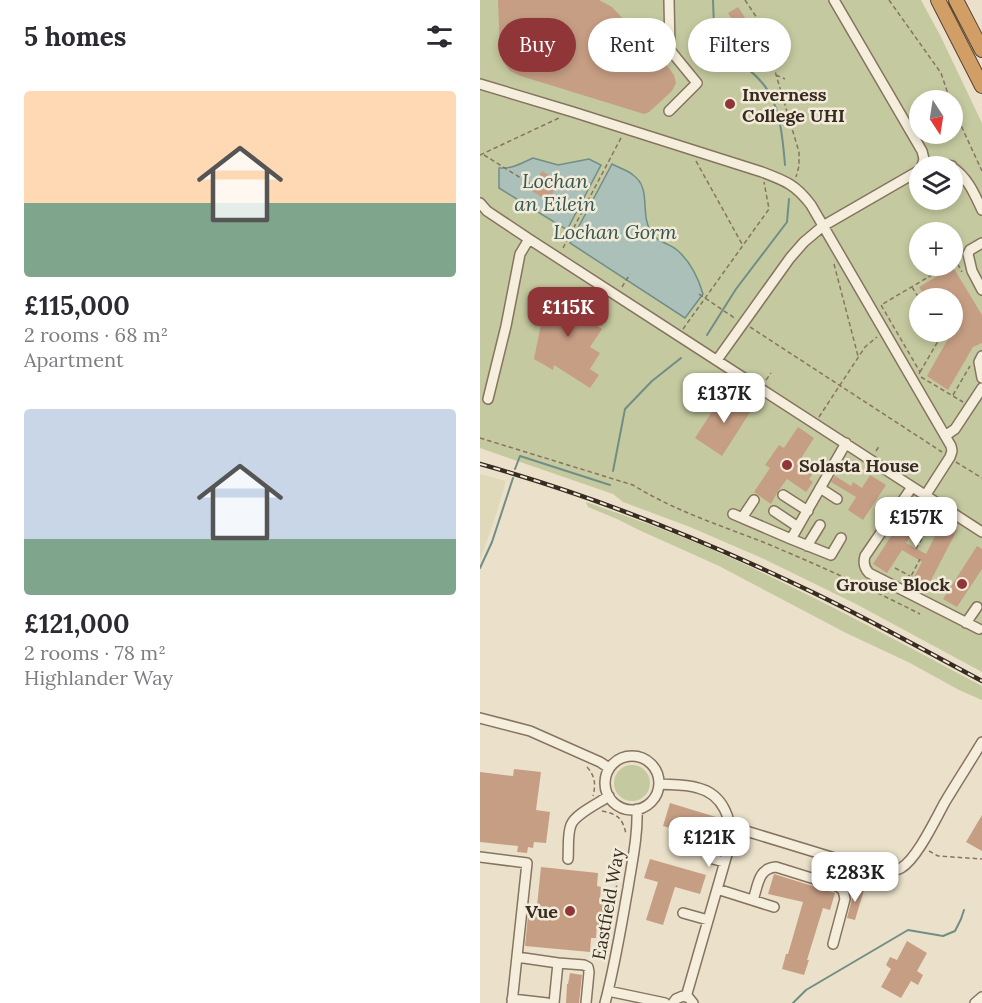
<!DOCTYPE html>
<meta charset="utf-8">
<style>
body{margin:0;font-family:Lora,serif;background:#f7f7f7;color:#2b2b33;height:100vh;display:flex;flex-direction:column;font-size:22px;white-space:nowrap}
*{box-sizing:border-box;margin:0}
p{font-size:20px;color:#7c7c81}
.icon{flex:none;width:33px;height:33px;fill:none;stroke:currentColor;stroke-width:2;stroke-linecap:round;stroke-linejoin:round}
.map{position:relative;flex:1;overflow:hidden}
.sheet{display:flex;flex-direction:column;background:#fff;width:480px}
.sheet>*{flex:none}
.hud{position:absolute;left:18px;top:18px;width:393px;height:54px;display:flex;gap:12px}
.needle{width:39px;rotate:168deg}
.buttons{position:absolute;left:429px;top:90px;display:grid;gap:12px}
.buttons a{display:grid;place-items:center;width:54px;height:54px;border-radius:50%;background:#fff;box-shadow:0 3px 9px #0003;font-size:30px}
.price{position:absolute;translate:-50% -51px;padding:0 14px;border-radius:12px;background:#fff;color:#222;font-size:20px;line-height:39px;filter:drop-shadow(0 2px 3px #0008)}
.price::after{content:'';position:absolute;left:50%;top:36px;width:18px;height:14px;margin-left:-9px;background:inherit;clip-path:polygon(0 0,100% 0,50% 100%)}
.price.on{background:#903638;color:#fff}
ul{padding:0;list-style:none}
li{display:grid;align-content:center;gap:12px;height:318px;padding:0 24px}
li span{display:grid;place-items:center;height:186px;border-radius:6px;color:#555}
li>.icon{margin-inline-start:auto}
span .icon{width:108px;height:108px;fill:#fffc;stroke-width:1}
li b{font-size:26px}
h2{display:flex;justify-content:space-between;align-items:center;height:72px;padding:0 24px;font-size:26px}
.tag{padding:0 21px;border-radius:27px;background:#fff;box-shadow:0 3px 9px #0003;font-size:21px;line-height:54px}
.tag.on{background:#903638;color:#fff}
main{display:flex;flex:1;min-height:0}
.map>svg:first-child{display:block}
.farmland{fill:#e0d9b9}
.green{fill:#c5c99f;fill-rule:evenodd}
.water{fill:#aac0b9;stroke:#718e86;stroke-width:1.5}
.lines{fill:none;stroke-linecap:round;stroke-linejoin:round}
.stream{stroke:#718e86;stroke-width:2}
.building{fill:#c69e84}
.minor-casing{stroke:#867460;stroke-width:12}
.highway-casing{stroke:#554234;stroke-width:16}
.path{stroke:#867460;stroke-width:1.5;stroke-dasharray:4.5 3;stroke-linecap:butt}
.minor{stroke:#f6eedd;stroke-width:9}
.highway{stroke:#d19f65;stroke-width:14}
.rail-casing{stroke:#382c22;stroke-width:4.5}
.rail{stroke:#f3ebd9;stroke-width:2;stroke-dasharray:7;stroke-linecap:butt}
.poi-dot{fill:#903638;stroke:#f3ebd9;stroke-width:2}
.labels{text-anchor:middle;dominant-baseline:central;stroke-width:5;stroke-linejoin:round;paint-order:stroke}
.poi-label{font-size:18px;font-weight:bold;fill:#382c22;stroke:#f3ebd9;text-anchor:start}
.street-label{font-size:18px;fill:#382c22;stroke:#f3ebd9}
.water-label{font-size:20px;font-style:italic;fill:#335753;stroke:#f3ebd9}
</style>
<main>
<section class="sheet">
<h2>5 homes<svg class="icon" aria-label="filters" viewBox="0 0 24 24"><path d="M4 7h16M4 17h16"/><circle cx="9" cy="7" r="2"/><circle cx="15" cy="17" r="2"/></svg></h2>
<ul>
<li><span style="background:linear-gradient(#ffd9b3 60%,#7fa58c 0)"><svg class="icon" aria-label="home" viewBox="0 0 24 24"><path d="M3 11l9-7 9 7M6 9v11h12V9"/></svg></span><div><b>£115,000</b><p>2 rooms · 68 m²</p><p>Apartment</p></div></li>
<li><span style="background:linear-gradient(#c9d6e8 70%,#7fa58c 0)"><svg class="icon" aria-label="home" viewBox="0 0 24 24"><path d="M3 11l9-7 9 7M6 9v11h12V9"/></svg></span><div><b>£121,000</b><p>2 rooms · 78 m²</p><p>Highlander Way</p></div></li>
</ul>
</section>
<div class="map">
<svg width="502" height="1003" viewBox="0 0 502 1003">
<rect width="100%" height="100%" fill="#ebe1ca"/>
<path class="farmland" d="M0,474L26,481L14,521L0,560Z"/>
<path class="green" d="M0,0H441L460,35L502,123V672L376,604L284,559L210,527L143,502L133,494L0,448ZM440,100H472V134H440ZM440,166H472V200H440ZM440,232H472V266H440ZM440,298H472V332H440Z
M106,502C152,518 198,534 242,554C331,594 416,640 502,686V700L479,690L430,663L366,633L239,566L161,531L137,519L108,507Z
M134 783a18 18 0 1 1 36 0a18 18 0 1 1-36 0Z"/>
<path class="water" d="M53,158L78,165L109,159L121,165L87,230L19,188V168C33,169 41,163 53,158Z
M132,164C139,168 148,170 153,175C173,189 158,215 173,235C180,243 190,244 197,250C210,261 218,277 223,294L205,318L90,243Z"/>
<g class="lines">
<path class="stream" d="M233,0C234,21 232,46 251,60C256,63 262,65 267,69C273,72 279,79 284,85C300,104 303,140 305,165
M227,335L256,289L307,222L309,199
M35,469L40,456L130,485
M133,471L145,409L172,381L201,358
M0,568L12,542L33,478
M313,1003L326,990L428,930L463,936L475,931L481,919L484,910"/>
</g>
<path class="building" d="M18,0H119L132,7L188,67L194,75L196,83L192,91L169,112L164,114L41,76L30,71L23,62L20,53Z
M258,7L279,39L269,46L248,13Z
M62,171L80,182L68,201L50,190Z
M473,267L502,315V343L493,347L468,390L447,376L469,337L466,332H472V298H446L439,287Z
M68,290L88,294L84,318L99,299L116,310L109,321L122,329L110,347L120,353L110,369L119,375L110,388L74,365L73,370L54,359Z
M244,393L264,406L267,401L274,406L242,456L215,438Z
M318,427L334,438L320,460L335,470L329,479L333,482L326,492L307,479L298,491L291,504L274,492L290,468L285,465L299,445L304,448Z
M390,475L406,485L383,520L368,510L376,497L351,482L355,476L371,486L373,482L382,488Z
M432,504L446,513L426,543L446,554L462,522L477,530L445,592L430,584L442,562L422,550L407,573L393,564Z
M497,546L502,549V569L477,607L463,599Z
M34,769L61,772L56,810L70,812L66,843L54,842L53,848L48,847L47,853L37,852L38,846L0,842V772L33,776Z
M190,803L236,817L229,839L183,826Z
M502,815V851L486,842Z
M170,859L226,875L220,894L195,887L183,925L166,920L178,882L164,878Z
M61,867L118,873L117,886L121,887L120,900L126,901L123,926L117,925L116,938H111L110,952L45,946L48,916L54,917L56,906H57Z
M294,874L355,893L350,910L343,908L327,960H329L324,975L302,969L306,954H308L323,902L288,894Z
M375,887L384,890L375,920L367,918Z
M427,941L447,953L437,971L443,975L438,985L431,981L421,998L401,987L411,969L406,965L410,957L417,960Z
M90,973L102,975L99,1003H86L87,984H88Z"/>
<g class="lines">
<defs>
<path id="minor" d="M354,0L442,151L444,159L442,166
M0,84L93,112L282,172C306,181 316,185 331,205L471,446L472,451L470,457L445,496
M189,111L217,83L190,50L189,0
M444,163L461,164L472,166
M472,167C488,178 494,193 502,210
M0,203L7,211L49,239L502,532
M502,243L490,250L488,254L492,271L502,290
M502,356L499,362L502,378
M237,360L310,258L324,242L343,226L440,170
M8,399L26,326L40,254L49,239
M465,436L475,429L502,388
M432,487L385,556C383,563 384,568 389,573L499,629
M340,488L357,499
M303,495L328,511
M294,511L318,527
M253,514L311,539
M262,518L274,500
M361,538L351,555L311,539L366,443
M327,546L340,525
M486,623L497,607
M0,718L50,731L120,762L129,768
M125 783a27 27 0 1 1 54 0a27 27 0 1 1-54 0Z
M179,784C192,785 205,784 218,788C243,794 253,820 250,844L206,997
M251,825L266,831L384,867C396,869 410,874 421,868C437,859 456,818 465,802C477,782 490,762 502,742
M223,847L233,859L244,862
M0,857L47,863L32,1003
M88,859C89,849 87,835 91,825C95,814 119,803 129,796
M237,889L294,907
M273,900C278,886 278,868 296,867L357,886L363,890L365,899L353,944
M203,913L228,920
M37,957L78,963L74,1003
M78,963L104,965L108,967L109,972L106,1003
M128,991L185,1003
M32,999L67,1003
M125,1003C135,965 141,927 148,888C152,862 158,836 157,809
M193,1003L196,999L203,996L209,998L213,1003
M495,1003L502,997"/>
<path id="highway" d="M458,0L502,86
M476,0L502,50"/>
</defs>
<use href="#minor" class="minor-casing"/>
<use href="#highway" class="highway-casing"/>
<path class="path" d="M265,0L295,45L297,50L294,68L319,152V166L316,177
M409,0L456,66L461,73L470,100
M296,75L305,79
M472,106L502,171
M0,155L79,118
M4,155L52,185
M216,161L262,244
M83,248L142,136
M472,262L476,261L482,272
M354,264L378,356
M142,287L150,274
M432,287L440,300
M219,294L256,319
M270,327L462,452
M203,329L289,209L284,182
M440,372L461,336L458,332
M439,374L440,372L401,305L467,266
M441,377L483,402
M286,380L291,373
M473,395L490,366
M339,417L385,347L397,337
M0,438L153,485C193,510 239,525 283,542C336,564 389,588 440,614
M396,451L400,445
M476,462L502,478
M436,549L457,513
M415,568L430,576
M428,582L440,559
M107,767C115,776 116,784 113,796
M122,811C138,814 143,819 146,834
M449,851L458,856L502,859
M135,905L137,880L144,854"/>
<use href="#minor" class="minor"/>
<use href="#highway" class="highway"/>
<defs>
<path id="rail" d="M0,464C114,496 226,541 332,592C390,620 446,651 502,681"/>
</defs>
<use href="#rail" class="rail-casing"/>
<use href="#rail" class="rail"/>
</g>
<g class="poi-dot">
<circle cx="250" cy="104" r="6"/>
<circle cx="307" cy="465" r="6"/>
<circle cx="482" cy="584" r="6"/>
<circle cx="90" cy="911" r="6"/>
</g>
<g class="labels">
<g class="poi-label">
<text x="262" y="94">Inverness<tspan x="262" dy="21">College UHI</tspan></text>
<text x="319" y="465">Solasta House</text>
<text x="470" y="584" text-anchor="end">Grouse Block</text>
<text x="78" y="911" text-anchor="end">Vue</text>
</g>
<g class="street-label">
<text transform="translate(128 904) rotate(-80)">Eastfield Way</text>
</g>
<g class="water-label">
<text x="75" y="180">Lochan<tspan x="75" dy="23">an Eilein</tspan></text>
<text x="135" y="231">Lochan Gorm</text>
</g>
</g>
</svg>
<div class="buttons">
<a><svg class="needle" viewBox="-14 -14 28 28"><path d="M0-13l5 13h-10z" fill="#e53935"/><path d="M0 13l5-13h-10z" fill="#7c7c81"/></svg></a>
<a><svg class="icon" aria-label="layers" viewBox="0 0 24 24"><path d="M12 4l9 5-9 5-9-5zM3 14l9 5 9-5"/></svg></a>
<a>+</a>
<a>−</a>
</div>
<b class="price on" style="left:88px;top:338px">£115K</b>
<b class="price" style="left:244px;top:424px">£137K</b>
<b class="price" style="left:436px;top:548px">£157K</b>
<b class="price" style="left:229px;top:868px">£121K</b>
<b class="price" style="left:375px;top:903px">£283K</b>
<div class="hud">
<a class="tag on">Buy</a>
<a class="tag">Rent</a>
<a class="tag">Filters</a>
</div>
</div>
</main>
